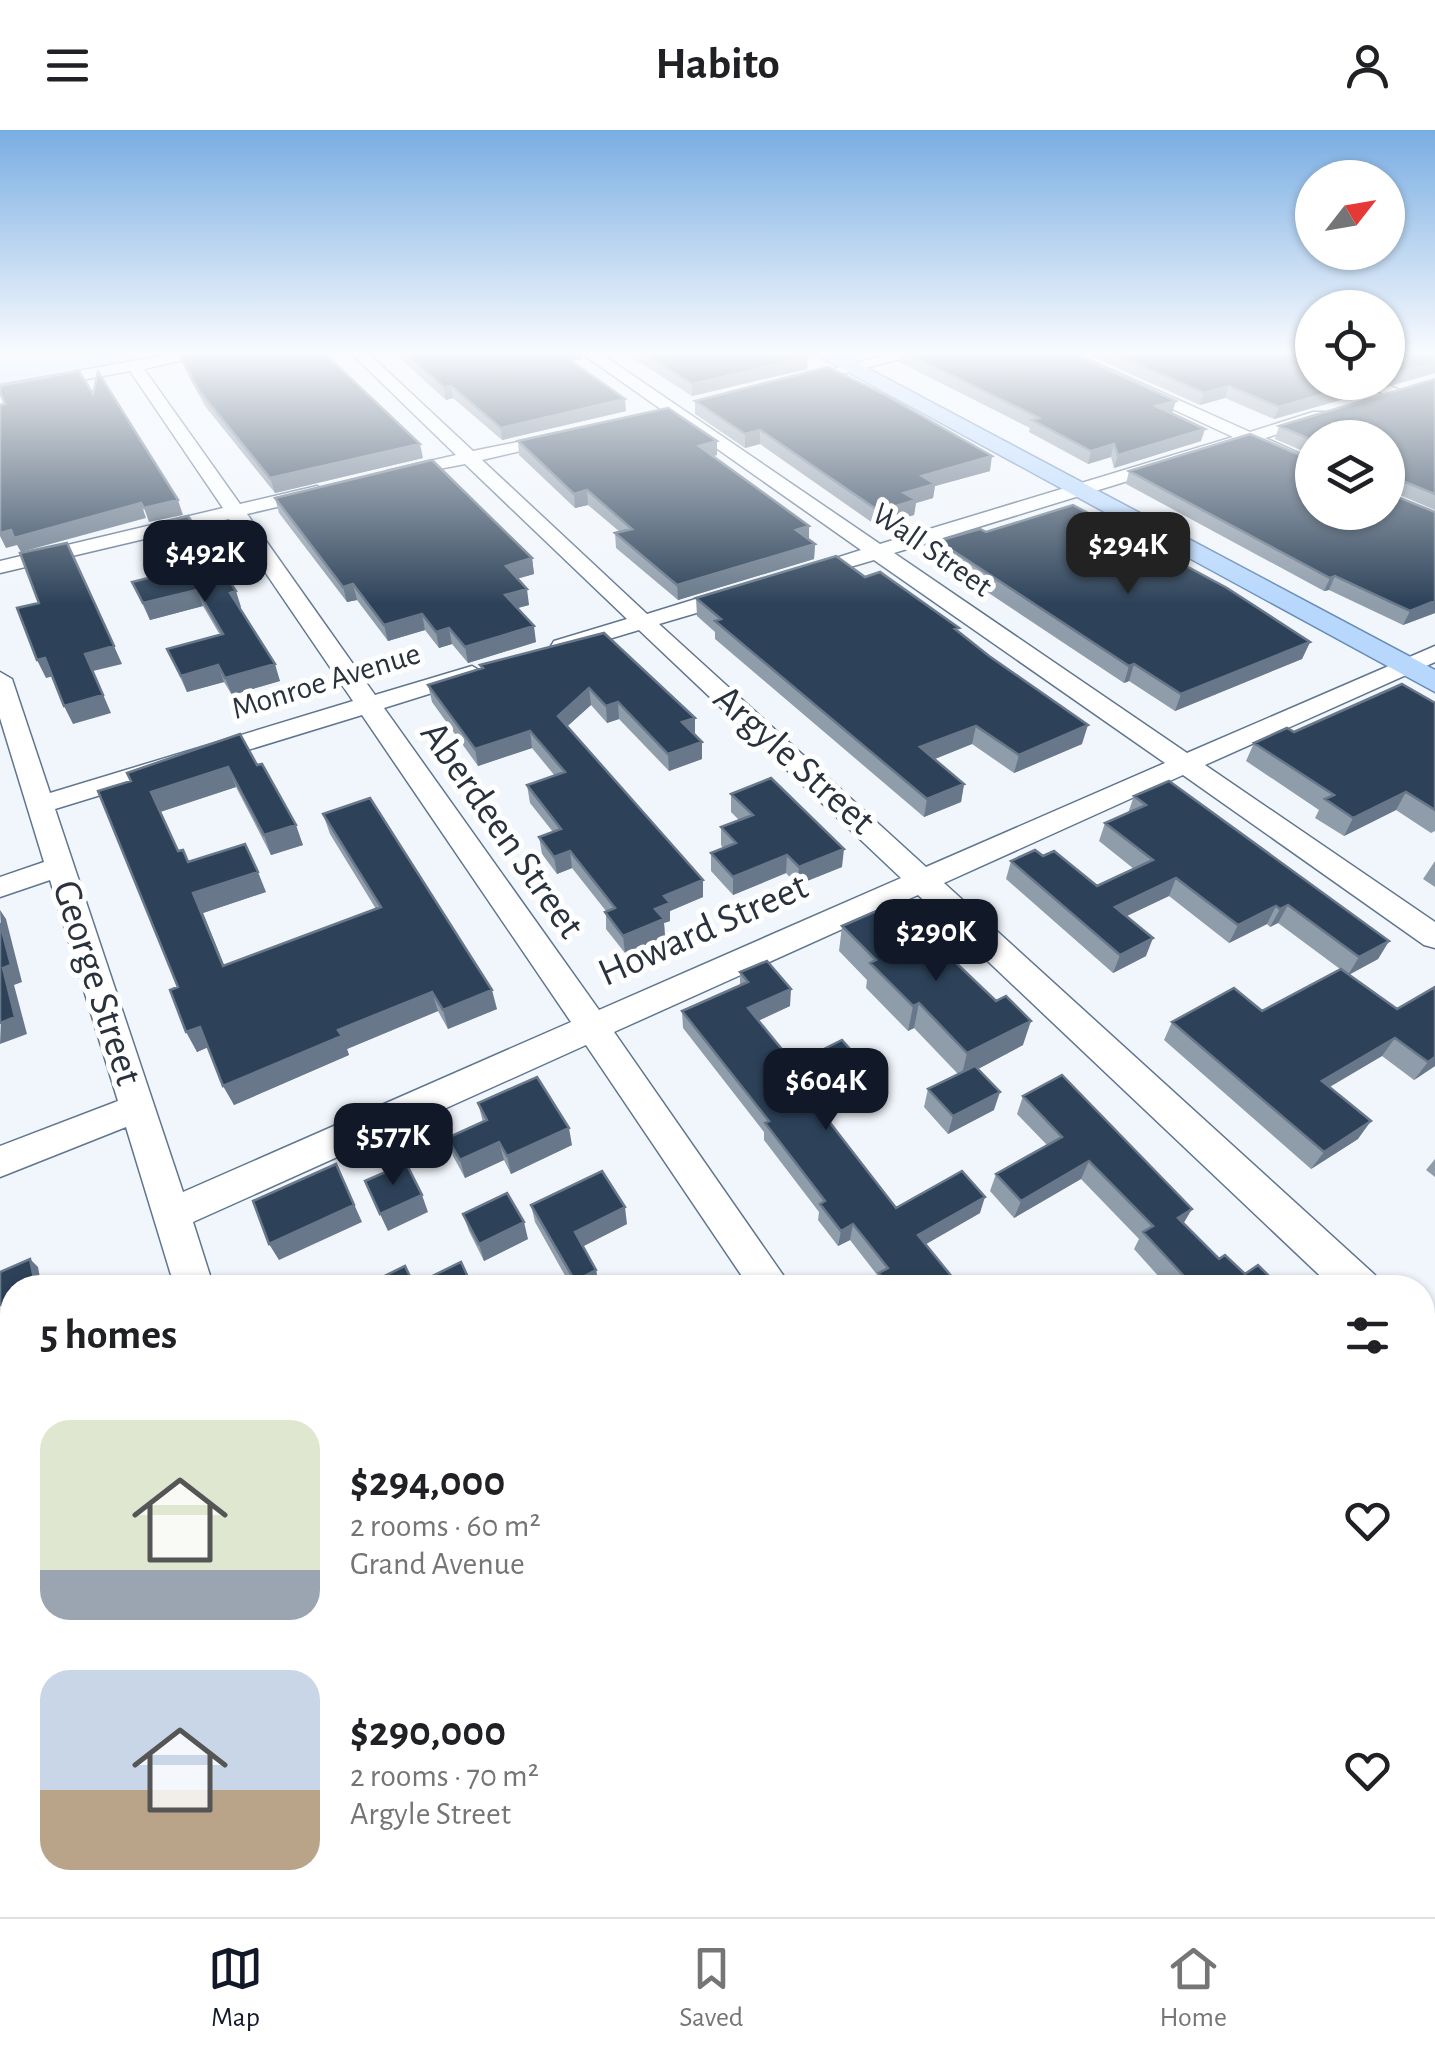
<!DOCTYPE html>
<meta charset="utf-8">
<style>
body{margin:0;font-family:"Alegreya Sans",sans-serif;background:#f2f2f2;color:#202124;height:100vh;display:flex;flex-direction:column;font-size:38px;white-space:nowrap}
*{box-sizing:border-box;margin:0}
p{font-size:32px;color:#757577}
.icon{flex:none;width:55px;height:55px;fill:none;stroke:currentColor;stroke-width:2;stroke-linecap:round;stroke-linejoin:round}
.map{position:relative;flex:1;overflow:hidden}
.drawer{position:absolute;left:0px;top:1145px;width:1435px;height:642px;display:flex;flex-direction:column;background:#fff;border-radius:40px 40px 0 0;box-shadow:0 2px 8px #0004}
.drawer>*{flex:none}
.needle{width:65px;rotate:59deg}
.tools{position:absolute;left:1295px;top:30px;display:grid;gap:20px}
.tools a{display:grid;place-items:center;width:110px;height:110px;border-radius:50%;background:#fff;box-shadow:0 2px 8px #0004;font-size:50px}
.price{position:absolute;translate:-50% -85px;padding:0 22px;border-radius:20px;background:#111827;color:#fff;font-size:32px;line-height:65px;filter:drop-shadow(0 2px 5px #0008)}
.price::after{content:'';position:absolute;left:50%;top:60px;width:30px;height:22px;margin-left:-15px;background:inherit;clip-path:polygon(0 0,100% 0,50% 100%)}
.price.selected{background:#222;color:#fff}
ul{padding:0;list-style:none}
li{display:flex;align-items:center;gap:30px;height:250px;padding:0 40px}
li span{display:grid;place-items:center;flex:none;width:280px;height:200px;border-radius:30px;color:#555}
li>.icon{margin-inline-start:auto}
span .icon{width:120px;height:120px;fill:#fffc;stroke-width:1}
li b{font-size:42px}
h2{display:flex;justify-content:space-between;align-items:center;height:120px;padding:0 40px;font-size:42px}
header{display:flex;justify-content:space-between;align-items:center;height:130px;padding:0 40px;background:#fff;font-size:45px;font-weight:600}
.tab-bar{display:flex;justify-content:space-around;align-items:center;height:140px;border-top:2px solid #e0e0e0;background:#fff;font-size:28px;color:#757577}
.tab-bar a{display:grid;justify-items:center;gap:5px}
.tab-bar .selected{color:#111827}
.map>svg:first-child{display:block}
.green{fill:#c8e1ff}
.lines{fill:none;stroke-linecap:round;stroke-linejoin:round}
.minor-casing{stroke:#607690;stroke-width:3}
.major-casing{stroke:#668cb8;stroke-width:3}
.minor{fill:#fff;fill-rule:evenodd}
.major{fill:#b7d7fd;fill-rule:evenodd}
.wall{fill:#8f9caa}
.shaded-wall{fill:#68788a}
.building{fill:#2d4259;stroke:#68788a;stroke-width:2.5}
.labels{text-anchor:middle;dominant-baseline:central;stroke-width:10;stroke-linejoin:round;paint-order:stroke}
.far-street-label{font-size:32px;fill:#29323d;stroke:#fff}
.street-label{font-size:40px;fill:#29323d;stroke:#fff}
</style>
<header><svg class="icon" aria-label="menu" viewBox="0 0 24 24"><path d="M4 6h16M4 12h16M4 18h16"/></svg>Habito<svg class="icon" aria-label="person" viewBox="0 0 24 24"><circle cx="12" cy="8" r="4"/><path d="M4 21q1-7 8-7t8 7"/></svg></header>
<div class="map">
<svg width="1435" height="1787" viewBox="0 0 1435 1787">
<rect width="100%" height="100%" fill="#f1f6fc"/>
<path class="green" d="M0,223H161L0,253Z"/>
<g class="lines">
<defs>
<path id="minor" d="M177,223H213L144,239L240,374L317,356L327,362L324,366L247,384L375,565L472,536L484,543L480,548L384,578L599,880L901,748L639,500L562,523L554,521L551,516L554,511L627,489L465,334L387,349V341L456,325L351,223H368L473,321L567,302V310L482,330L647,484L728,459H744L747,464L744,469L659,494L926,737L1165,633L874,430L809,449H795L791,445L795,441L861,420L581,223H600L880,414L1233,307L1052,223H1074L1250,302L1313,282H1325V290L1265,308L1312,329V341L1248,314L894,423L1187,623L1435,516V532L1205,635L1435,792V818L1424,815L1183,645L944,753L1375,1145L1380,1158H1333L918,765L614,902L792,1158H750L586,915L193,1092L214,1158H175L126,997L0,1047V1016L118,971L50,750L0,767V747L44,732L0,588V542L12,549L50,663L353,571L229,389L0,443V431L223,378L130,241L0,265V255ZM362,585L571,892L183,1062L55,679Z
M893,223H922L793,257L785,252Z
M1356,252H1380L1435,274V285Z
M1422,1196L1435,1201V1245L1422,1241Z
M12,1443V1492L0,1498V1448Z
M372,1775H426L430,1787H374Z
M682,1775H748L743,1787H677Z"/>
<path id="major" d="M813,223H839L1435,540V562Z"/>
</defs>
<use href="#minor" class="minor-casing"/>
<use href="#major" class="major-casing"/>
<use href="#minor" class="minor"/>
<use href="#major" class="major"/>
</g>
<path class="wall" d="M394,223H582V229L571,231L626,281L502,310L453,268L446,270Z
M625,223H801L807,239L692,266Z
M900,223H1072L1176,271L1171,283L1201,311L1114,338L1111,327L1088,334L1029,302L1030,298L899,232Z
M1084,223H1299L1312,252L1435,223V243L1274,289L1225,268L1200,275Z
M180,226L423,328L275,363L205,276L185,240Z
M1435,249V380L1390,361L1435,483L1403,495L1329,460L1324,461L1126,354L1129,341L1388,382L1312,308V325L1275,309L1279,296Z
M695,271L990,341L935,356L933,368L916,373L914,385L877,396L760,314L745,318L695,284Z
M518,311L717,325L713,326L815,414L814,429L678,470L616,418L615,403L620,402L588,375L575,378L519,325Z
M275,368L532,428L534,444L517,449L529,475L517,478L536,512L468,533L452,514L439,518L425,500L388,511L357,470L347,472L279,383Z
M153,394L241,477L240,478L280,551L232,565L224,552L187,562L167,519L220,505L203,476L150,490L132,452L177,440L159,410Z
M986,402L1310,512L1302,529L1175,581L1129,551L1124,553L936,428L938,411Z
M865,447L958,502L1082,614L1014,643L972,614L935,629L964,654L961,672L924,687L715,509V502L697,486L696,468Z
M604,503L702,612V629L669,641L619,589L607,593L591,575L567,596L703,767L670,781V791L664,793L665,807L625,823L606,799V781L572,738L557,744L542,724L539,707L553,702L530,673L527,655L555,646L532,618L478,636L432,572L428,555L481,539L480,535Z
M1435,573V701L1431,703L1396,680L1344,706L1315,688L1319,680L1246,631L1254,613L1294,602Z
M257,635L303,715L271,725L236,657L160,682L178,721L188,732L266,762L203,783L224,835L376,779L330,704L323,684L497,879L448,899L438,881L347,919L349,925L234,975L208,917L197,922L178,857L98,661Z
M731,664L842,737L797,755L786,743L733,765L711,741V723L723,718L721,715V697L739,690L731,682Z
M1134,666L1389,811L1378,829L1349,845L1435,936L1414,950L1382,926L1330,957L1358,1009L1311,1039L1164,910L1172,892L1262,881L1340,839L1278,793L1270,797L1267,794L1229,813L1169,766L1126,786L1146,826L1113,843L1006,749L1011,731L1043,726L1097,756L1134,739L1099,711L1105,693L1128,683Z
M1435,731V757L1423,749Z
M842,796L1023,915L978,939L994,980L948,1004L924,977L928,959L958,944L914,898L908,901L866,858L867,850L839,821Z
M740,842L790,876L758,891L794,934L861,952L816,975L896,1078L980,1083L926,1114L961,1158H876L878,1146L850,1110L838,1116L818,1090L819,1082L764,1010V1002L683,898L682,881L740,855Z
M1023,966L1183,1093L1219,1129L1245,1144L1281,1158H1169L1134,1119L1139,1109L1081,1049L1014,1088L990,1061L996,1044L1047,1015L1017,984Z
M478,973L572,1015L511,1044L504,1030L465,1048L453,1026L447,1008L483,992Z
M1435,1029V1047L1426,1040Z
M531,1075L627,1094L583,1116L596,1140L599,1157L572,1158L535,1092Z
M463,1084L528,1109L484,1131L469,1101Z
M1422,1323L1435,1334V1432L1422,1419Z
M1435,1701V1787H1410L1401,1775H1422V1711L1432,1702Z
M886,1775H1108L1094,1787H890L884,1776Z
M1199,1775H1220L1202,1780Z
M1228,1775H1262L1253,1784L1236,1786Z"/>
<path class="shaded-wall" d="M558,223H582V229L559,233Z
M808,227L807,239L692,266V254Z
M1435,232V243L1274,289L1279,277L1365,252H1388V246Z
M451,256L453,268L446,270L444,257Z
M1229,256L1225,268L1200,275L1204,263Z
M625,269L626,281L502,310L501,298Z
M1176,271L1172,283L1152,289L1156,276Z
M1205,299L1201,311L1114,338L1118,325Z
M760,300V314L745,318V304Z
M717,311V325L699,330V316Z
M420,314L423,328L275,363L270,348Z
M1114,314L1111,327L1088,334L1091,321Z
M992,326L990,341L935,356L933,368L916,373L914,385L877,396L879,381L904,363L922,346Z
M587,360L588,375L575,378L574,364Z
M178,370L183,385L149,392L144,378Z
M141,373L146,388L21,422L17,415L6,418L0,406V403Z
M809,396V410L796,400Z
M815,414L814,429L678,470L677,455Z
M532,428L534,444L508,451L506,436Z
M1335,446L1329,460L1324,461L1330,448Z
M353,454L357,470L347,472L343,457Z
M527,459L529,475L507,481L505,465Z
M197,460L203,476L150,490L143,473Z
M236,461L241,477L236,479L230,463Z
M1435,471V483L1403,495L1410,481Z
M422,484L425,500L388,511L384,495Z
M534,496L536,512L468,533L465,517Z
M449,498L452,514L439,518L436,502Z
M1310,512L1302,529L1175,581L1181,564Z
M114,516L122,534L93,541L111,583L73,594L64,576L85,524Z
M45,528L54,546L46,548L37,530Z
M275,534L280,551L232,565L225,548Z
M1134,534L1129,551L1124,553L1129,536Z
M218,535L224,552L187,562L181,546Z
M589,558L591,575L560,603L558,586Z
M618,572L619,589L607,593L606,576Z
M695,588V605L682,592Z
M1088,595L1082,614L1014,643L1019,625Z
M976,596L972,614L917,636L920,617Z
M530,601L532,618L478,636L475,619Z
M702,612V629L669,641L668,624Z
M228,637L236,657L160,682L151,662Z
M964,654L961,672L924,687L927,669Z
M1406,662L1396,680L1344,706L1353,688Z
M296,695L303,715L271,725L264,705Z
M844,719L842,737L797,755L799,737Z
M570,721L572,738L557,744L554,727Z
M787,725L786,743L733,765V747Z
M258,742L266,762L203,783L232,855L193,763Z
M1176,748L1169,766L1108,795L1115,777Z
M703,750V767L670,781V791L664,793L665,807L625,823L623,806L655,779L664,766Z
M1288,775L1278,793L1270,797L1280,779Z
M1276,776L1267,794L1229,813L1238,795Z
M0,780L6,789L22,852L14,855L27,904L0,914L3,838Z
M1153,808L1146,826L1113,843L1120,825Z
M1389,811L1378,829L1348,845L1359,827Z
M791,859L790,876L747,896L748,878Z
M492,860L497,879L448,899L443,880Z
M432,862L438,881L347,919L349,925L234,975L223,956L338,900Z
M919,873L914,898L908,901L913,876Z
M1031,891L1023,915L961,948L967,923Z
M200,897L211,916L197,922L186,902Z
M1395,908L1382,926L1310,968L1322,951Z
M1435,927V936L1414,950L1428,932Z
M864,935L861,952L806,980L807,963Z
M1000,962L994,980L948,1004L953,986Z
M1371,991L1358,1009L1311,1039L1324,1022Z
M569,998L572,1015L511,1044L507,1026Z
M499,1012L504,1030L465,1048L460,1030Z
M1089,1031L1081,1049L1014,1088L1021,1071Z
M336,1034L362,1092L279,1130L269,1114Z
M422,1065L428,1082L388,1101L380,1084Z
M985,1067L980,1083L914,1121L918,1105Z
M625,1077L627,1094L578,1119L575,1102Z
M1192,1079L1182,1096L1178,1088Z
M524,1092L528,1109L484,1131L479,1114Z
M853,1094L850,1110L838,1116L841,1101Z
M30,1129L38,1137L42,1158H36Z
M596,1140L599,1157L576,1158L575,1151Z
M12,1169V1181L7,1183L0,1175Z
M263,1775H283L286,1787H266Z"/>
<path class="building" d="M197,223H324L420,314L270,348L200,262L180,226Z
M405,223H560L625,269L501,298L451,256L444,257Z
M643,223H801L808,227L692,254Z
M906,223H1072L1176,271L1156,276L1205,299L1118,325L1114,314L1091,321L1032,290L1039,288Z
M1113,223H1299L1312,229V252H1365L1279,277L1229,256L1204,263Z
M1388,223H1435V232L1388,246Z
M828,237L885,265L992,326L922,346L935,354L904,363L916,370L879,381L760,300L745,304L695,271Z
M79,241L93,264L98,242L178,370L144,378L141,373L14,408L11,400L0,403V275L5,274L0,262V256Z
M1435,249V364L1395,348L1390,351V364L1435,382V471L1410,481L1335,446L1330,448L1129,341L1250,304L1312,330V382H1388V308H1312V310L1279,296Z
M668,278L717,311L699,316L809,396L796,400L815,414L677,455L615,403L632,399L587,360L574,364L518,311Z
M432,330L532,428L506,436L527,459L505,465L534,496L465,517L449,498L436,502L422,484L384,495L353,454L343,457L275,368Z
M1073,375L1227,458L1310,512L1181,564L1134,534L1129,536L938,411L980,399L986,402Z
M188,386L236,461L230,463L275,534L225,548L218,535L181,546L167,519L223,504L197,460L143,473L132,452L180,440L153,394Z
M67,413L114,516L85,524L103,565L64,576L45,528L37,530L17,478L39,473L20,423Z
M836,426L865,447L880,442L959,498L955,499L989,526L1088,595L1019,625L976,596L920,617L964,654L927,669L715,491L721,489L696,468Z
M604,503L695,588L682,592L702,612L668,624L618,572L606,576L589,558L558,586L703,750L664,766L670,773L655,779L664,789L623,806L605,782L615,778L570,721L554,727L539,707L561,699L527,655L565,642L530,601L475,619L428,555L483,538L480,535Z
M1402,554L1435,573V680L1406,662L1353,688L1325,669L1334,665L1254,613L1287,598L1294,602Z
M240,604L257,635L262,634L296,695L264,705L228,637L151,662L178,721L183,720L188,732L245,714L258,742L193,763L223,836L381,777L323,684L370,668L492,860L443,880L432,862L338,900L342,906L223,956L200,897L186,902L170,860L178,857L98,661L131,651L127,643Z
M771,648L844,719L799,737L787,725L733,747L711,723L736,713L721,697L753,685L731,664Z
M1169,651L1389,811L1359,827L1288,775L1280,779L1276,776L1238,795L1176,748L1115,777L1153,808L1120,825L1011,731L1035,720L1043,726L1054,721L1097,756L1153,730L1105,693L1146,675L1134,666Z
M881,779L939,836L952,829L996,871L1006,866L1031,891L967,923L919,873L913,876L870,833L876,830L842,796Z
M0,793L11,835L3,838L15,887L0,893Z
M767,831L791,859L748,878L794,934L842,910L864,935L807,963L896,1078L962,1041L985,1067L918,1105L961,1158H890L879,1143L888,1138L853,1094L841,1101L820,1074L825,1071L765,993L769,991L682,881L748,852L740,842Z
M1341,839L1397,879L1435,857V927L1428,932L1395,908L1322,951L1371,991L1324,1022L1172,892L1234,858L1262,881Z
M975,936L1000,962L953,986L928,959Z
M1062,945L1192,1079L1178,1088L1219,1129L1225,1125L1245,1144L1258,1135L1281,1158H1195L1143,1102L1153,1096L1089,1031L1021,1071L996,1044L1062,1007L1023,966Z
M537,947L569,998L507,1026L499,1012L460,1030L447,1008L487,990L478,973Z
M406,1033L422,1065L380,1084L365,1051Z
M336,1034L354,1075L269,1114L253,1071Z
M602,1041L625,1077L575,1102L596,1140L575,1151L531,1075Z
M507,1063L524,1092L479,1114L463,1084Z
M30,1129L36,1158H12V1169L0,1175V1142Z
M461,1132L473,1158H365L364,1156L405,1136L414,1155Z
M1423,1322L1435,1334V1400L1422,1387Z
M1422,1543L1435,1557V1584L1422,1595Z
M12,1559V1720L0,1643V1566Z
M1435,1716V1787L1422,1771V1728Z
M146,1775H263L266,1787H148Z
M891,1775H1108L1094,1787H897Z
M1247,1775H1262L1253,1784Z"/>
<linearGradient id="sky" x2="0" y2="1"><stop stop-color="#79ade2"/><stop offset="0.47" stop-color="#f9fbfe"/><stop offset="1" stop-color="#f9fbfe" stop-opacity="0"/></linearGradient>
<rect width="1435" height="474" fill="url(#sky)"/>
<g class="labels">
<g class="far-street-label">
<text transform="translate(932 420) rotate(35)">Wall Street</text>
<text transform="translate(326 551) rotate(-17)">Monroe Avenue</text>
</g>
<g class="street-label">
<text transform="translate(794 630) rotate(42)">Argyle Street</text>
<text transform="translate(502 700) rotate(55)">Aberdeen Street</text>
<text transform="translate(703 800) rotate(-24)">Howard Street</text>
<text transform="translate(97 853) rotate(72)">George Street</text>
</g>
</g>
</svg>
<div class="tools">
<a><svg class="needle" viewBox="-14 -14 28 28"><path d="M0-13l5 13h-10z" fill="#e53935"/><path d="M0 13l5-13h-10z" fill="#757577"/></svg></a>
<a><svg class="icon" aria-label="locate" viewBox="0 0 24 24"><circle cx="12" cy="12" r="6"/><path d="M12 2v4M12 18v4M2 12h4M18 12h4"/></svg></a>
<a><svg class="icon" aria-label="layers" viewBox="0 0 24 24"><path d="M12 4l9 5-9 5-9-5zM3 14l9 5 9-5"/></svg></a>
</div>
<b class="price selected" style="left:1128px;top:467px">$294K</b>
<b class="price" style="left:205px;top:475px">$492K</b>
<b class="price" style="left:936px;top:854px">$290K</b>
<b class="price" style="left:826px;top:1003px">$604K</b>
<b class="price" style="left:393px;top:1058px">$577K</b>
<section class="drawer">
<h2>5 homes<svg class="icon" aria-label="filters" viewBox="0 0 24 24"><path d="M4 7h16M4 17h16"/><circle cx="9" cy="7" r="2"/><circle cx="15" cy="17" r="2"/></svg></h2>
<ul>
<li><span style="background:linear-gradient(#dfe7d0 75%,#9aa5b1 0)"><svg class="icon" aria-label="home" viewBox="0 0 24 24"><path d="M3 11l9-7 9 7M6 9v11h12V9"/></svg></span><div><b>$294,000</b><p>2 rooms · 60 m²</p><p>Grand Avenue</p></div><svg class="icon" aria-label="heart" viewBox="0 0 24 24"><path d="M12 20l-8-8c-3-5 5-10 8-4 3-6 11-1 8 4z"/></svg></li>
<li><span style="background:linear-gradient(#c9d6e8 60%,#b9a48a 0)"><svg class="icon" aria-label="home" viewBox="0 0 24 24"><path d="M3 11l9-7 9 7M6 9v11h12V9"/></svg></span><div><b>$290,000</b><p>2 rooms · 70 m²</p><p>Argyle Street</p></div><svg class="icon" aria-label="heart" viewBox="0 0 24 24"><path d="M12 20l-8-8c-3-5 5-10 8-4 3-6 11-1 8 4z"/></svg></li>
</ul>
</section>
</div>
<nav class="tab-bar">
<a class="selected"><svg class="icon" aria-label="map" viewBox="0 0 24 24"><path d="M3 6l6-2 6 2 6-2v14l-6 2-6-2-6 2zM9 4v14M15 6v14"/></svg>Map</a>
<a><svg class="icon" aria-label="saved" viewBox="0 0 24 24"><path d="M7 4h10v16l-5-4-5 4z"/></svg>Saved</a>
<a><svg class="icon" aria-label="home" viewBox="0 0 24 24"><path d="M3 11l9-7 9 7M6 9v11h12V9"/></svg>Home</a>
</nav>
